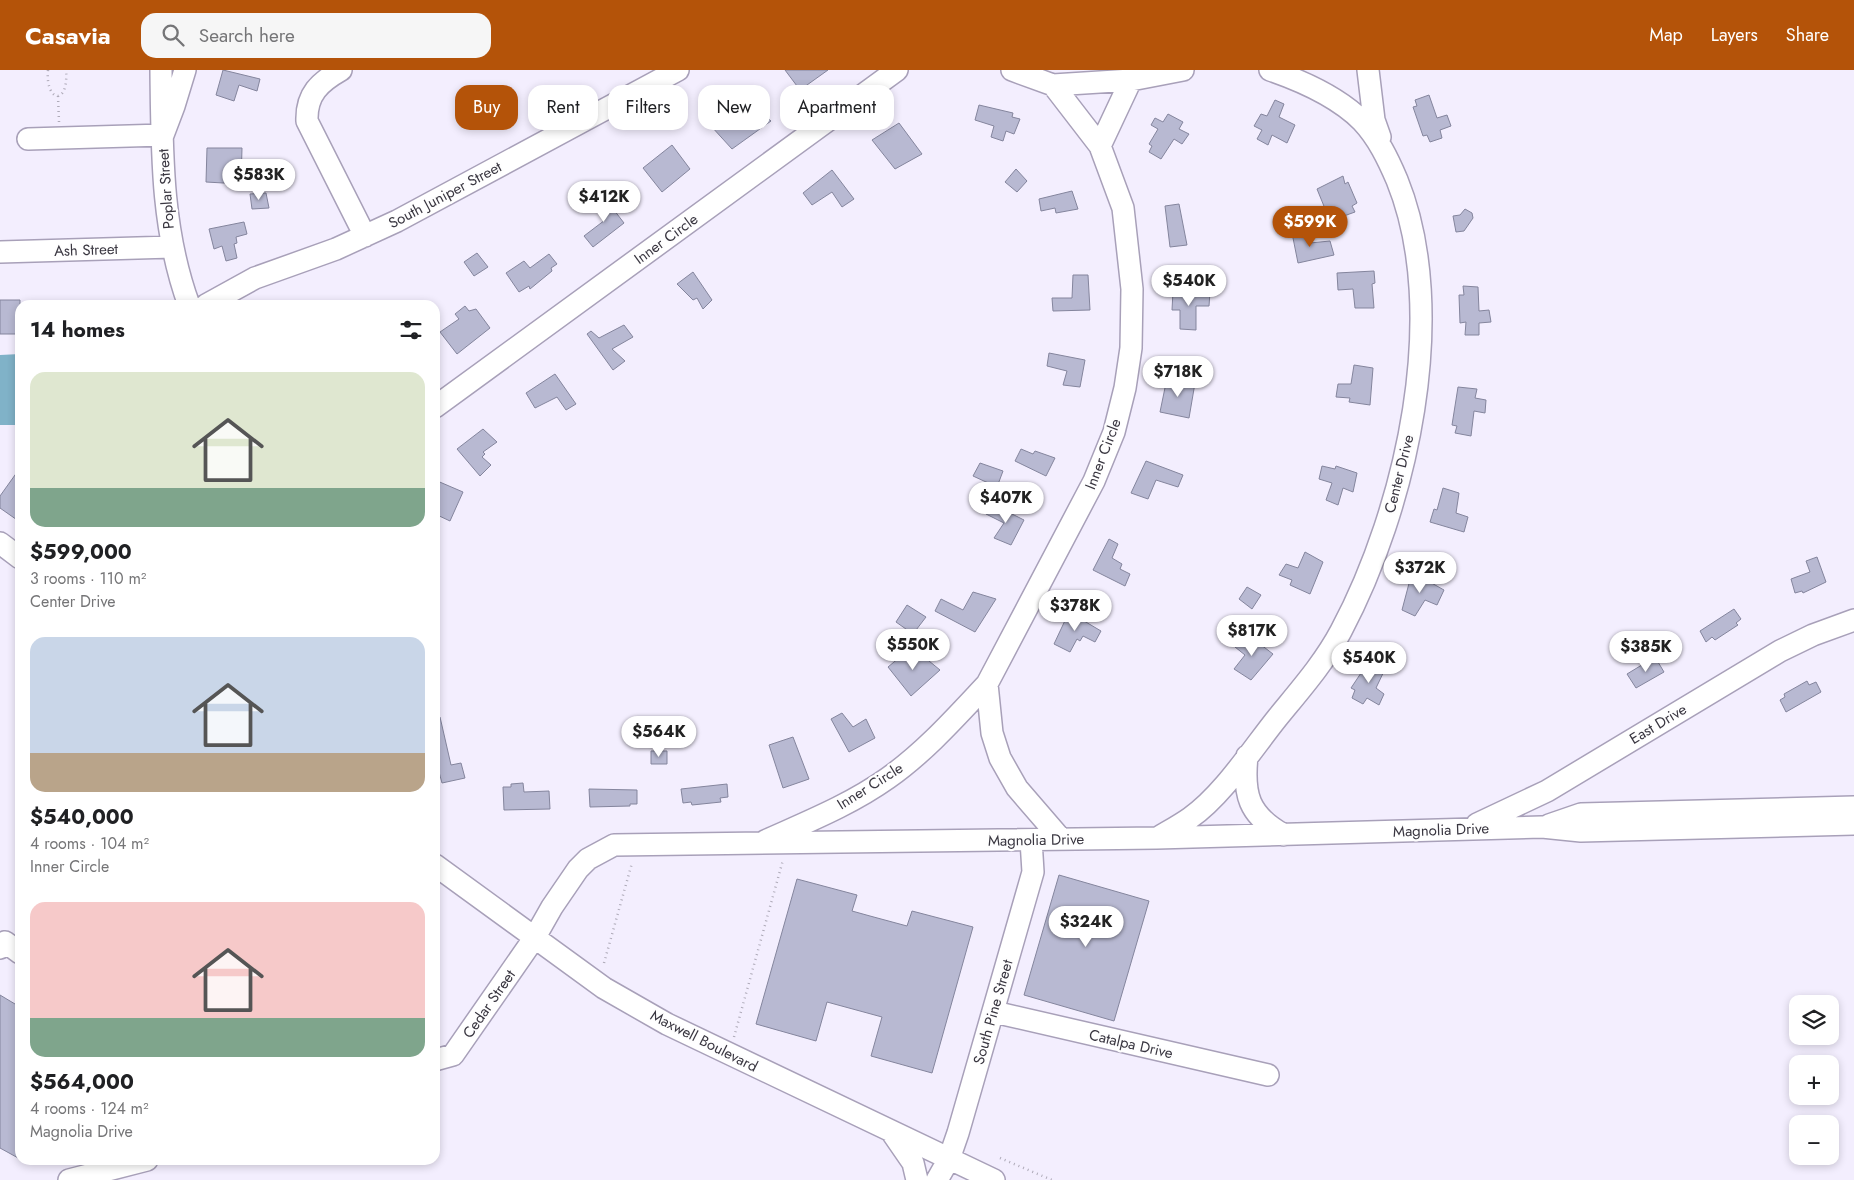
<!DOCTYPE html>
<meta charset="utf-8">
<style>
body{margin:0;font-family:Jost,sans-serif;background:#f6f6f6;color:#202124;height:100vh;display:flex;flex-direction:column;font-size:19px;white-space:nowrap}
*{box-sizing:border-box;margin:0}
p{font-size:16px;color:#757577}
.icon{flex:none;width:28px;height:28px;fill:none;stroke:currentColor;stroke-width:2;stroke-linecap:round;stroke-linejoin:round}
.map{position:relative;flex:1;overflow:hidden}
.details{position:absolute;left:15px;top:230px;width:425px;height:865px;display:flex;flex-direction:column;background:#fff;border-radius:15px;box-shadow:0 2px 8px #0003}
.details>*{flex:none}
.hud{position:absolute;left:455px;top:15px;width:475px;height:45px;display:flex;gap:10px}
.buttons{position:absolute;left:1789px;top:925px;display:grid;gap:10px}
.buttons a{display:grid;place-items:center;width:50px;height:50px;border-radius:10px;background:#fff;box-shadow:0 2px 8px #0003;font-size:25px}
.price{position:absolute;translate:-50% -42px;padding:0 11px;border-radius:18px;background:#fff;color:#222;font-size:16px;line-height:32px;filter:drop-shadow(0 1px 2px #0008)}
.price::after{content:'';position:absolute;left:50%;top:30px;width:15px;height:11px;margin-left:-8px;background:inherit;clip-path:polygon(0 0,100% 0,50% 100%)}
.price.on{background:#b45309;color:#fff}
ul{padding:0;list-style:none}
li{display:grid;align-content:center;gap:10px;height:265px;padding:0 15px}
li span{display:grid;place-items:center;height:155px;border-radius:15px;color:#555}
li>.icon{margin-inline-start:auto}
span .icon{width:90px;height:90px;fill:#fffc;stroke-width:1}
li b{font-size:21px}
h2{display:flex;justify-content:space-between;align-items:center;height:60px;padding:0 15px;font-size:21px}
.chip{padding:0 18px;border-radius:15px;background:#fff;box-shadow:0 2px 8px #0003;font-size:18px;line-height:45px}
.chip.on{background:#b45309;color:#fff}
header{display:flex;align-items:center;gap:30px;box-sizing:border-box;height:70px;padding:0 25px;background:#b45309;color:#fff}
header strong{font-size:24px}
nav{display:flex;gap:28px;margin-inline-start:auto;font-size:18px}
.search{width:350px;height:45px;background:#f6f6f6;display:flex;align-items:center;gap:12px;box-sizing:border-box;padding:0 18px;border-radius:15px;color:#757577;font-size:19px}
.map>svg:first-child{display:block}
.water{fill:#80b2c8}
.building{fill:#b8b9d2;stroke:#84859d}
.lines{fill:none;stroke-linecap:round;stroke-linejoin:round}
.minor-casing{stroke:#a8a0b9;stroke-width:24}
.path{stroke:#afabb9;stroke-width:2.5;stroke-dasharray:1 4;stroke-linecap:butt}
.minor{stroke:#fff;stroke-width:21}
.labels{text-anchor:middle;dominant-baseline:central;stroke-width:4.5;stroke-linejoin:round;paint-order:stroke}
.street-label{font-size:15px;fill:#393640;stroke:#fefefe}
</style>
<header>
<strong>Casavia</strong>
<div class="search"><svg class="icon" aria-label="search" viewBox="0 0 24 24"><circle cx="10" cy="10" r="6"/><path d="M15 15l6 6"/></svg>Search here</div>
<nav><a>Map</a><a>Layers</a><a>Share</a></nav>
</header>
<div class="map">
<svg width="1854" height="1110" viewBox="0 0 1854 1110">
<rect width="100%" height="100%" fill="#f3eefe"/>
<path class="water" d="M20,284V355H0V285Z"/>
<path class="building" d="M223,0L260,9L257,21L239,15L234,31L216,25Z
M785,0H828L800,20Z
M1429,25L1437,48L1447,45L1451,56L1440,60L1442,68L1430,72L1427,65L1423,66L1413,37L1417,36L1415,30Z
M743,26L771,51L732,79L711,56Z
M1275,30L1284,34L1279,47L1295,55L1287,73L1272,65L1268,75L1257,69L1262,60L1254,56L1261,44L1267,46Z
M979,35L1013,43L1012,47L1020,49L1014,64L1006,61L1003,71L991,67L994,56L975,50Z
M1168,44L1183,52L1179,59L1189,64L1182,74L1174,69L1161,89L1149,82L1152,76L1149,74L1158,59L1151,55L1155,48L1163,52Z
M899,53L922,84L895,99L872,70Z
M672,75L690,99L662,122L643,98Z
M207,78H242L241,114L206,112Z
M1016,99L1027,111L1017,122L1005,112Z
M832,100L854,129L842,137L832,122L812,135L803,123Z
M1343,106L1345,114L1348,112L1357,133L1352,136L1355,142L1330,151L1317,119Z
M1072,121L1078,139L1056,143L1055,138L1041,141L1039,129Z
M266,123L269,138L252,139L250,124Z
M604,127L624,153L593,177L584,166L605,150L594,135Z
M1179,134L1187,175L1170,177L1165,136Z
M1465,139L1472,143L1473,148L1464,161L1456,162L1453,146L1460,145Z
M244,152L247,164L236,167L237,173L234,174L237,188L226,191L222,176L214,179L209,159Z
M1305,161L1310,173L1330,171L1334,185L1298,193L1292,163Z
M477,183L488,197L474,206L464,192Z
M549,184L557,194L551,198L552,201L530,219L529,216L519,222L506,203L524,191L530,198Z
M1374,201L1375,213L1372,214L1374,238H1355L1353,219L1338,220L1337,203Z
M693,202L712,230L703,239L697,228L693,230L677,214Z
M1073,205H1088L1090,240L1053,241L1052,228H1072Z
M1463,216L1478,217L1479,241L1489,240L1491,252L1479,253V265H1465L1466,252L1460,253L1459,225H1464Z
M1173,221L1210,222L1209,236H1196V260L1180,259V240H1172Z
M0,230H20V264H0Z
M465,236L469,241L476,239L490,258L457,284L440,262L459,249L455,244Z
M624,255L633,267L612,279L625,291L613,300L587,264L591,261L599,268Z
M1049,283L1085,290L1080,317L1063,315L1067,301L1047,296Z
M1354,295L1373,298L1370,335L1349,332L1350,328L1336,327L1338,314H1351Z
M555,304L576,334L566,340L557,327L535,338L526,323Z
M1167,308L1195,313L1189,348L1160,342Z
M1458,317L1477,319L1475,328L1486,330L1485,343L1474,341L1471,366L1455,363L1457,356L1452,355Z
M483,359L497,372L483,382L485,384L482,387L491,395L480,406L457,379Z
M1021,379L1033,384L1035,381L1055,388L1046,406L1015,391Z
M1146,391L1183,405L1178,417L1156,410L1148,429L1131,423Z
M980,393L1003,401L997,417L973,406Z
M1322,396L1335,399L1336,396L1357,403L1353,422L1343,418L1338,435L1326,430L1332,413L1319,409Z
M20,398V452L0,438V426Z
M435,410L463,422L450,451L435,444Z
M1443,418L1459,423L1456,443L1468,447L1464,462L1430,452L1434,439L1437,440Z
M992,434L1024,450L1011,475L994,468L1004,453L986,444Z
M1109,469L1118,474L1112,488L1122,494L1120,499L1130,504L1125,516L1093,500Z
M1305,482L1323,492L1310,524L1290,515L1292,510L1279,505L1286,494L1298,498Z
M1817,487L1826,512L1803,523L1802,521L1795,523L1791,509L1810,502L1806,491Z
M1412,502L1444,520L1437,535L1425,530L1415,546L1402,540Z
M1247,517L1261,525L1252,539L1239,529Z
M973,522L996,529L975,562L935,541L941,529L963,540Z
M907,535L926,547L913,564L896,552Z
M1734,539L1741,549L1736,553L1738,555L1715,570L1712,567L1706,572L1700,561Z
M1069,542L1101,561L1095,572L1083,566L1080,571L1077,569L1070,582L1054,574Z
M1243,565L1254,573L1256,571L1273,584L1251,610L1234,599L1245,585L1235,577Z
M912,577L940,600L911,626L888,597Z
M1655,587L1664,602L1636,618L1627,604Z
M1375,590L1386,597L1376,618L1384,624L1379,635L1367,628L1363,634L1352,628L1355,620L1351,618L1367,594L1371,596Z
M1807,611L1809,615L1816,612L1821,622L1786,642L1780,630L1785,627L1784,624Z
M842,643L853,657L866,649L875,668L849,682L831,649Z
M440,647L451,695L461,693L465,708L442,713L435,687V648Z
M793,667L809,709L783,718L769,675Z
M651,681H667V694H651Z
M523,713L524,722L549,721L550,739L504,740L503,717H511V714Z
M727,714L728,727L720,728L721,732L692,735L691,732L683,733L681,719Z
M589,719L637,720V734H630V736L590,737Z
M1059,805L1149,831L1114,951L1024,925Z
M797,809L857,825L852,841L870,846L907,856L912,841L973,857L932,1003L871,986L882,947L827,932L816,971L756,954Z
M0,925L20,937V1089L0,1078Z"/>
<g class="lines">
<defs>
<path id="minor" d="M161,0C162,80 161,159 189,235
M341,0C320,12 306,24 307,51L365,166
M1012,0L1053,15L1100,76L1123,138L1132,219L1131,278L1125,318L1114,362L1094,411L987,614L992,663L1000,688L1017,718L1061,769
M1368,0L1374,50L1380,67
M1053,15L1131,10L1183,0
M28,69L163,65L174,36L185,0
M1100,76L1131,10
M0,182L172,177
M206,235L255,208L336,179L397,151L678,0
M435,337L897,0
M0,473L20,488
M1247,686C1243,724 1248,745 1284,765
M1477,754L1547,721L1780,581L1813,565L1854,550
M1549,755L1581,744L1854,737
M1159,767C1169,761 1180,755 1190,748C1223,725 1253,678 1278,647C1300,620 1324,593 1341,561C1406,439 1451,243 1397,110C1388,89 1378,68 1362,51C1337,26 1302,11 1270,0
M765,771C807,752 850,735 888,708C925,682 956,647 987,614
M435,795L604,918L667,954L994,1110
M0,878L5,872L20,883
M994,942L1268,1005
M435,990L453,985L535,867L552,837L578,799L588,789L614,775L1157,768L1542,757L1581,761L1854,754
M893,1064L913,1093L917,1110
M69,1110L147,1090
M937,1110L949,1089L958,1063L1033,802L1031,770"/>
</defs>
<use href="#minor" class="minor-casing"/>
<path class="path" d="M48,0C45,32 69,37 66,0
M58,26L59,52
M604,893L632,793
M734,967L783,790
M1000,1088L1052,1110"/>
<use href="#minor" class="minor"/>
</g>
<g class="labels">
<g class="street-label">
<text transform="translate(166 119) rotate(-94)">Poplar Street</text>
<text transform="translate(445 125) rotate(-28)">South Juniper Street</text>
<text transform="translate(666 169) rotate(-36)">Inner Circle</text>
<text transform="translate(86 180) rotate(-2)">Ash Street</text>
<text transform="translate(1103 384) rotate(-69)">Inner Circle</text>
<text transform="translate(1399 404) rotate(-76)">Center Drive</text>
<text transform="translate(1658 654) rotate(-31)">East Drive</text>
<text transform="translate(870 716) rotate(-32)">Inner Circle</text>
<text transform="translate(1441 760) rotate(-2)">Magnolia Drive</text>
<text transform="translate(1036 770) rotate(-1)">Magnolia Drive</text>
<text transform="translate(489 934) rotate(-55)">Cedar Street</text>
<text transform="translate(993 942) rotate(-74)">South Pine Street</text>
<text transform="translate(704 971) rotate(27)">Maxwell Boulevard</text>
<text transform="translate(1131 974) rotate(13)">Catalpa Drive</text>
</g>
</g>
</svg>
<div class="buttons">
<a><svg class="icon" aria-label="layers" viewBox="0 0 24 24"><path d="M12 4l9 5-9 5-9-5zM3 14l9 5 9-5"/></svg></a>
<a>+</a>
<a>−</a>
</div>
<b class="price" style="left:259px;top:131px">$583K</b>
<b class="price" style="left:604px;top:153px">$412K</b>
<b class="price on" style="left:1310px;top:178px">$599K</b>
<b class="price" style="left:1189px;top:237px">$540K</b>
<b class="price" style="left:1178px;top:328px">$718K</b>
<b class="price" style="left:1006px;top:454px">$407K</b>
<b class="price" style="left:1420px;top:524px">$372K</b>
<b class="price" style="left:1075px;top:562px">$378K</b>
<b class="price" style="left:1252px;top:587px">$817K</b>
<b class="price" style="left:913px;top:601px">$550K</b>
<b class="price" style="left:1646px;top:603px">$385K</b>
<b class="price" style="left:1369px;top:614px">$540K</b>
<b class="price" style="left:659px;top:688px">$564K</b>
<b class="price" style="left:1086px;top:878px">$324K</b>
<div class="hud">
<a class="chip on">Buy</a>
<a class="chip">Rent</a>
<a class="chip">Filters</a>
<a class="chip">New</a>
<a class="chip">Apartment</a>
</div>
<section class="details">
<h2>14 homes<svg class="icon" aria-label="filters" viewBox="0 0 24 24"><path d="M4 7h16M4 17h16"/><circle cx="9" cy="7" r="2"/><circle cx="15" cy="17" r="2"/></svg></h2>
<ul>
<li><span style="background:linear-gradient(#dfe7d0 75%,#7fa58c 0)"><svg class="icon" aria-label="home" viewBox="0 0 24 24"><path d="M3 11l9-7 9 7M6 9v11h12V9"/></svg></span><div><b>$599,000</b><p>3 rooms · 110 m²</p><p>Center Drive</p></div></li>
<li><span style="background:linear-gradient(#c9d6e8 75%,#b9a48a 0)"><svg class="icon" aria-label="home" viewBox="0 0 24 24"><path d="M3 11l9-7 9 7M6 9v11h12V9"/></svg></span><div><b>$540,000</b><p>4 rooms · 104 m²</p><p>Inner Circle</p></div></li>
<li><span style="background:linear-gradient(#f6c9c9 75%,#7fa58c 0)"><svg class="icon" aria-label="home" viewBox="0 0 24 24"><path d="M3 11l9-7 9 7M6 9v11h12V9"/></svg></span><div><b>$564,000</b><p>4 rooms · 124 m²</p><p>Magnolia Drive</p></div></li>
</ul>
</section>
</div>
